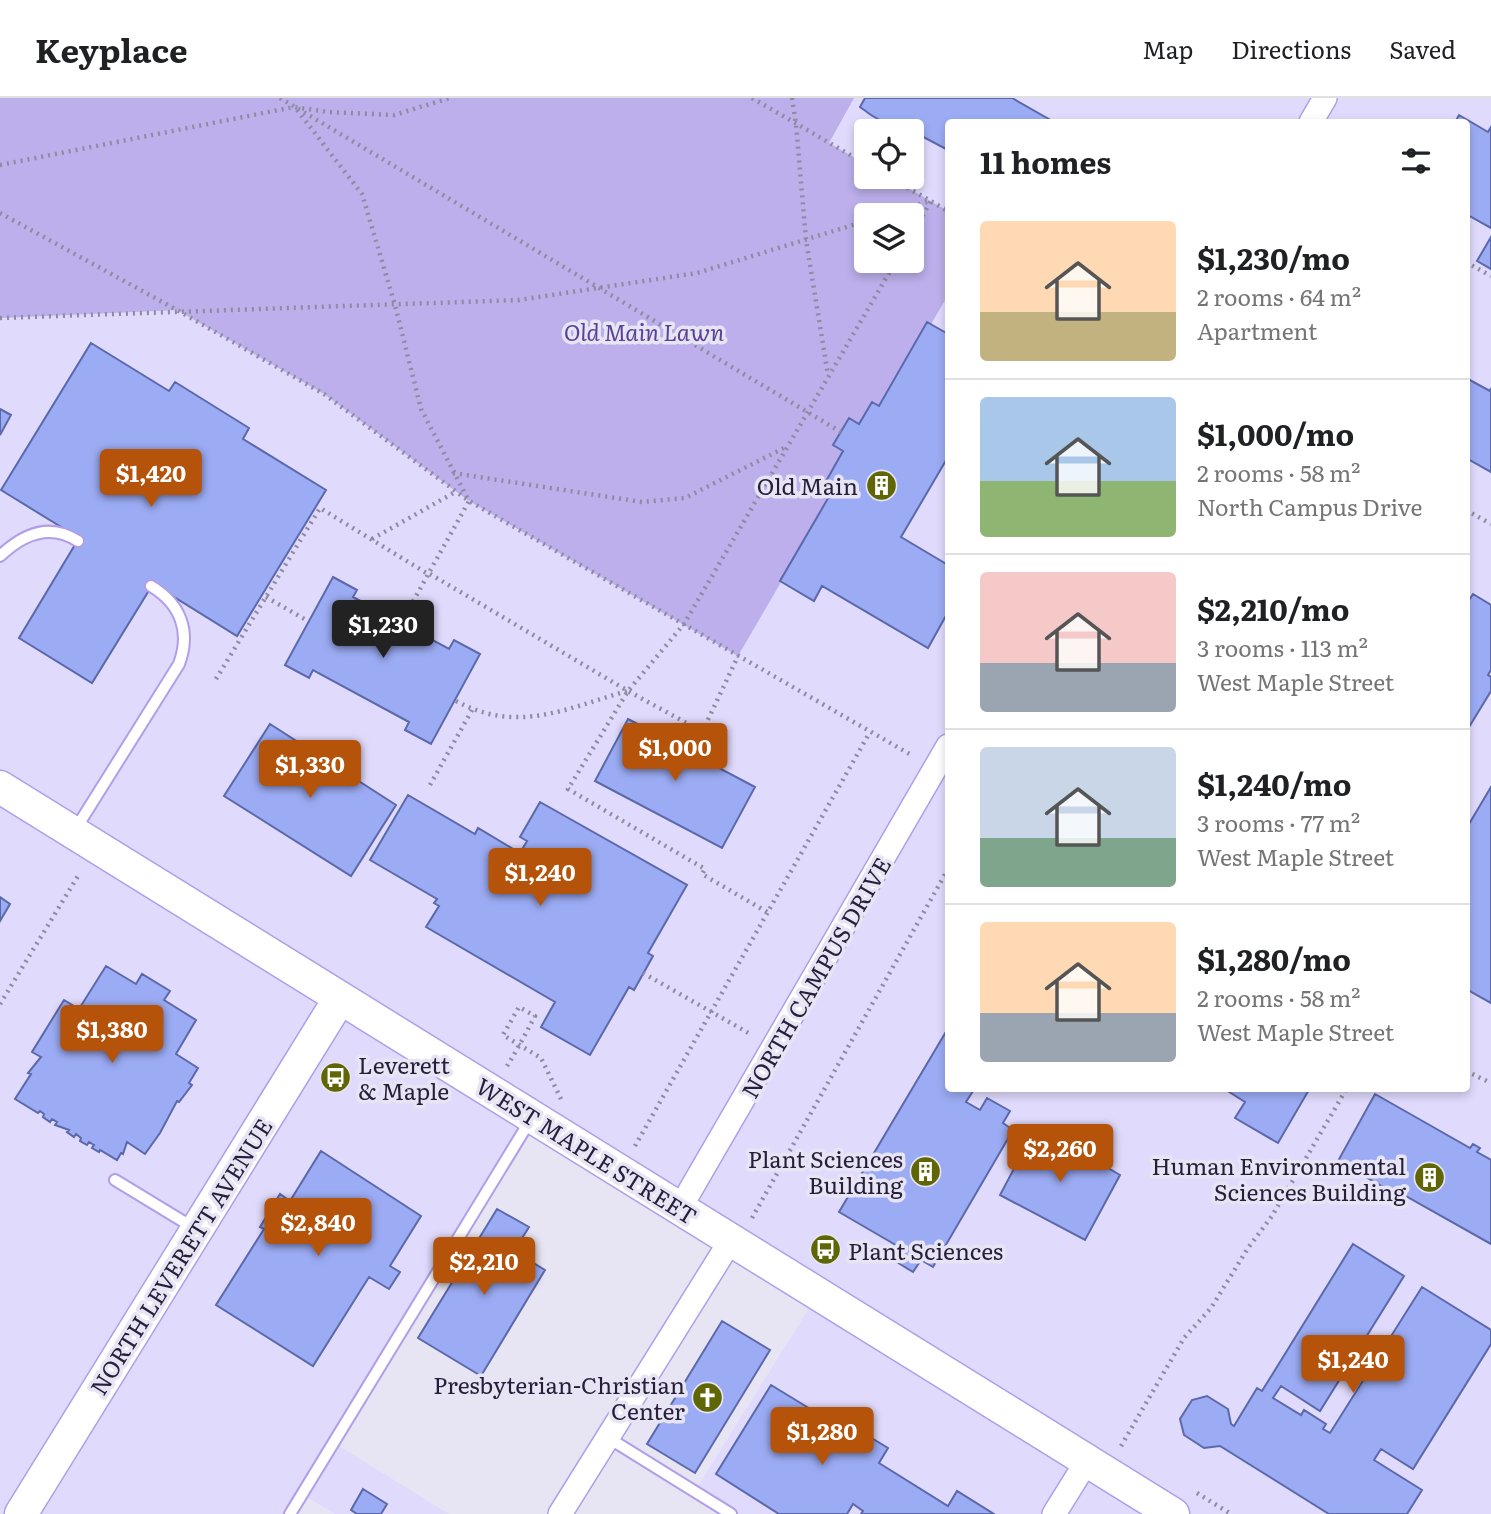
<!DOCTYPE html>
<meta charset="utf-8">
<style>
body{margin:0;font-family:Literata,serif;background:#f2f2f2;color:#202124;height:100vh;display:flex;flex-direction:column;font-size:26px;white-space:nowrap}
*{box-sizing:border-box;margin:0}
p{font-size:23px;color:#757577}
.icon{flex:none;width:38px;height:38px;fill:none;stroke:currentColor;stroke-width:2;stroke-linecap:round;stroke-linejoin:round}
.map{position:relative;flex:1;overflow:hidden}
.side{position:absolute;left:945px;top:21px;width:525px;height:973px;display:flex;flex-direction:column;background:#fff;border-radius:7px;box-shadow:0 4px 10px #0003}
.side>*{flex:none}
.buttons{position:absolute;left:854px;top:21px;display:grid;gap:14px}
.buttons a{display:grid;place-items:center;width:70px;height:70px;border-radius:7px;background:#fff;box-shadow:0 4px 10px #0003;font-size:35px}
.price{position:absolute;translate:-50% -60px;padding:0 16px;border-radius:7px;background:#b45309;color:#fff;font-size:23px;line-height:46px;filter:drop-shadow(0 2px 4px #0008)}
.price::after{content:'';position:absolute;left:50%;top:42px;width:21px;height:16px;margin-left:-10px;background:inherit;clip-path:polygon(0 0,100% 0,50% 100%)}
.price.on{background:#222;color:#fff}
ul{padding:0;list-style:none}
li{display:flex;align-items:center;gap:21px;height:175px;padding:0 35px}
li+li{border-top:2px solid #e0e0e0}
li span{display:grid;place-items:center;flex:none;width:196px;height:140px;border-radius:7px;color:#555}
li>.icon{margin-inline-start:auto}
span .icon{width:84px;height:84px;fill:#fffc;stroke-width:1}
li b{font-size:30px}
h2{display:flex;justify-content:space-between;align-items:center;height:84px;padding:0 35px;font-size:30px}
header{display:flex;align-items:center;gap:42px;box-sizing:border-box;height:98px;padding:0 35px;background:#fff;border-bottom:2px solid #e0e0e0}
header strong{font-size:33px}
nav{display:flex;gap:38px;margin-inline-start:auto;font-size:24px}
.map>svg:first-child{display:block}
.built{fill:#e0dafc;fill-rule:evenodd}
.green{fill:#bcafeb;fill-rule:evenodd}
.building{fill:#9cacf4;stroke:#5b68aa;stroke-width:2}
.lines{fill:none;stroke-linecap:round;stroke-linejoin:round}
.lane-casing{stroke:#b09fe8;stroke-width:14}
.street-casing{stroke:#b09fe8;stroke-width:26}
.secondary-casing{stroke:#b09fe8;stroke-width:35}
.path{stroke:#8f8a9f;stroke-width:4.5;stroke-dasharray:2 5;stroke-linecap:butt}
.lane{stroke:#fff;stroke-width:10}
.street{stroke:#fff;stroke-width:23}
.secondary{stroke:#fff;stroke-width:32}
.labels{text-anchor:middle;dominant-baseline:central;stroke-width:7;stroke-linejoin:round;paint-order:stroke}
.park-label{font-size:23px;font-style:italic;fill:#5b4197;stroke:#e7e4f3}
.poi-label{font-size:23px;fill:#261f3b;stroke:#e7e4f3;text-anchor:end}
.street-label{font-size:23px;fill:#261f3b;stroke:#e7e4f3}
</style>
<header>
<strong>Keyplace</strong>
<nav><a>Map</a><a>Directions</a><a>Saved</a></nav>
</header>
<div class="map">
<svg width="1491" height="1416" viewBox="0 0 1491 1416">
<rect width="100%" height="100%" fill="#e7e4f3"/>
<path class="built" d="M0,0H1491V1416H731L695,1393L818,1196L533,1019L334,1345L449,1416H335L302,1396L290,1416H0ZM948,24H1466V990H948ZM866,33H912V79H866ZM866,117H912V163H866Z"/>
<path class="green" d="M0,0H854L829,45L866,66V79H889L948,113V197L738,558L469,403L324,296L177,212L0,220ZM866,117H912V163H866Z"/>
<path class="building" d="M865,0H1012L1054,24H948V52L912,33L897,32L871,17L860,9Z
M1459,17L1488,34L1491,29V130L1466,116V24H1455Z
M1491,139V171L1477,163Z
M927,224L948,236V359L901,439L948,467V514L928,550L822,488L814,503L780,483L834,390L825,385L843,353L833,347L849,320L859,326L872,304L879,308Z
M91,245L169,293L175,284L249,330L243,341L326,392L237,538L153,486L92,585L19,540L79,440L1,392Z
M1466,280L1490,293L1491,290V374L1466,360Z
M0,311L11,317L0,337Z
M333,479L357,492L353,499L449,551L454,542L480,556L431,646L405,632L409,624L313,572L309,580L285,567Z
M1473,496L1491,507V572L1488,577L1491,579V593L1466,634V507Z
M628,621L680,648L683,641L708,654L704,662L755,689L722,750L595,683Z
M270,626L396,707L351,778L224,698Z
M1491,689V905L1466,891V731Z
M408,697L475,736L478,730L520,755L527,743L520,739L540,704L687,787L648,855L653,858L634,892L629,889L590,957L541,929L555,904L426,829L439,808L434,805L437,801L370,762Z
M0,799L10,806L0,823Z
M106,868L136,886L142,876L170,893L164,902L196,922L176,956L198,970L189,985L192,987L179,1004L177,1003L160,1035L145,1056L127,1044L123,1056L121,1055L117,1062L100,1052L99,1054L92,1050L94,1047L89,1044L87,1047L80,1043L81,1040L76,1036L74,1039L67,1034L69,1032L55,1027L57,1024L52,1021L50,1024L43,1019L44,1016L40,1013L38,1015L15,1001L31,976L28,975L41,959L32,954L64,902L79,911Z
M947,932L948,990H975L966,1004L980,1012L987,1000L1010,1013L1003,1025L1013,1032L933,1169L921,1162L913,1174L887,1158L894,1146L839,1114Z
M1223,990H1310L1278,1045L1235,1020L1245,1004Z
M1375,996L1470,1050L1473,1046L1480,1050L1477,1054L1491,1062V1146L1402,1096L1401,1099L1338,1063Z
M1035,1031L1061,1045L1062,1043L1120,1077L1085,1142L1000,1097Z
M321,1053L421,1118L390,1168L400,1174L389,1191L369,1179L313,1268L216,1207L264,1131L260,1129L280,1096L290,1103Z
M497,1111L529,1129L514,1153L545,1172L481,1278L418,1240Z
M1353,1146L1404,1178L1320,1313L1281,1288L1273,1300L1301,1317L1304,1312L1326,1326L1323,1331L1330,1335L1422,1189L1491,1232V1246L1413,1371L1381,1351L1374,1362L1422,1392L1407,1416H1329L1220,1348L1204,1350L1184,1337L1180,1321L1192,1302L1207,1298L1228,1311L1231,1326L1234,1328L1257,1290L1262,1293Z
M722,1223L770,1252L695,1375L647,1346Z
M771,1287L835,1326L837,1323L840,1325L842,1322L888,1350L879,1365L948,1408L957,1393L994,1416H861L863,1413L853,1406L847,1416H779L716,1376Z
M363,1391L387,1406L381,1416H357L351,1412Z"/>
<g class="lines">
<defs>
<path id="lane" d="M0,458C22,437 49,424 78,443
M75,732L179,566C191,534 181,506 151,488
M115,1082L194,1130
M607,1339L731,1416
M290,1416L531,1021"/>
<path id="street" d="M1311,24L1325,0
M680,1110L948,648
M560,1416L731,1142
M1054,1416L1087,1363"/>
<path id="secondary" d="M0,689L1173,1416
M21,1416L340,900"/>
</defs>
<use href="#lane" class="lane-casing"/>
<use href="#street" class="street-casing"/>
<use href="#secondary" class="secondary-casing"/>
<path class="path" d="M280,0L841,334
M752,0L866,66
M792,0L796,26L806,142L828,277
M297,12L362,96L395,207L421,311L469,403L401,525
M0,67L294,9L328,14L394,17L450,0
M889,79L948,113
M0,115L177,212L324,296L469,403L913,658
M885,117L930,103
M912,136L931,103
M1466,164L1491,178
M0,220L519,202L697,175L866,123
M453,375L642,404L685,400L786,349
M1466,412L1491,426
M372,441L457,393
M430,476L628,593L703,634
M266,499L308,523
M216,581L320,410L428,476
M456,603C517,636 565,611 627,593
M696,647L738,558
M430,687L472,612
M767,814L702,776L705,771L568,691L628,593L684,526L896,163
M643,875L752,937
M0,906L78,778
M507,968C517,952 526,935 535,918L519,909L503,937L541,960L561,1001
M1466,973L1491,985
M635,1048L870,634
M752,1120L948,771
M1121,1348L1184,1240L1211,1210L1248,1150L1272,1118L1347,990
M1197,1395L1231,1416"/>
<use href="#lane" class="lane"/>
<use href="#street" class="street"/>
<use href="#secondary" class="secondary"/>
</g>
<defs>
<symbol id="building-disc" viewBox="-11 -11 22 22"><circle r="9.5" fill="#606605" stroke="#e7e4f3"/><path d="M-4-6H4V6H1V3H-1V6H-4ZM-2.5-4.3h1.7v1.8h-1.7ZM.8-4.3h1.7v1.8H.8ZM-2.5-1h1.7V.8h-1.7ZM.8-1h1.7V.8H.8Z" fill="#fff"/></symbol>
<symbol id="bus-disc" viewBox="-11 -11 22 22"><circle r="9.5" fill="#606605" stroke="#e7e4f3"/><path d="M-5-6H5V4H4V6H2V4H-2V6H-4V4H-5ZM-3.5-4V0h7V-4ZM-3.5 1.2v1.5H-2V1.2ZM2 1.2v1.5H3.5V1.2Z" fill="#fff"/></symbol>
<symbol id="church-disc" viewBox="-11 -11 22 22"><circle r="9.5" fill="#606605" stroke="#e7e4f3"/><path d="M-1.2-6h2.4v3.5h3.3v2.4h-3.3V6h-2.4V-.1h-3.3v-2.4h3.3Z" fill="#fff"/></symbol>
</defs>
<g fill-rule="evenodd">
<use href="#building-disc" x="864" y="370" width="35" height="35"/>
<use href="#bus-disc" x="318" y="962" width="35" height="35"/>
<use href="#building-disc" x="908" y="1056" width="35" height="35"/>
<use href="#building-disc" x="1412" y="1062" width="35" height="35"/>
<use href="#bus-disc" x="808" y="1134" width="35" height="35"/>
<use href="#church-disc" x="690" y="1282" width="35" height="35"/>
</g>
<g class="labels">
<g class="park-label">
<text x="644" y="233">Old Main Lawn</text>
</g>
<g class="poi-label">
<text x="858" y="387">Old Main</text>
<text x="358" y="966" text-anchor="start">Leverett<tspan x="358" dy="26">&amp; Maple</tspan></text>
<text x="903" y="1060">Plant Sciences<tspan x="903" dy="26">Building</tspan></text>
<text x="1406" y="1067">Human Environmental<tspan x="1406" dy="26">Sciences Building</tspan></text>
<text x="848" y="1152" text-anchor="start">Plant Sciences</text>
<text x="685" y="1286">Presbyterian-Christian<tspan x="685" dy="26">Center</tspan></text>
</g>
<g class="street-label">
<text transform="translate(815 879) rotate(-60)">NORTH CAMPUS DRIVE</text>
<text transform="translate(587 1052) rotate(32)">WEST MAPLE STREET</text>
<text transform="translate(180 1158) rotate(-58)">NORTH LEVERETT AVENUE</text>
</g>
</g>
</svg>
<div class="buttons">
<a><svg class="icon" aria-label="locate" viewBox="0 0 24 24"><circle cx="12" cy="12" r="6"/><path d="M12 2v4M12 18v4M2 12h4M18 12h4"/></svg></a>
<a><svg class="icon" aria-label="layers" viewBox="0 0 24 24"><path d="M12 4l9 5-9 5-9-5zM3 14l9 5 9-5"/></svg></a>
</div>
<b class="price" style="left:151px;top:411px">$1,420</b>
<b class="price on" style="left:383px;top:562px">$1,230</b>
<b class="price" style="left:675px;top:685px">$1,000</b>
<b class="price" style="left:310px;top:702px">$1,330</b>
<b class="price" style="left:540px;top:810px">$1,240</b>
<b class="price" style="left:112px;top:967px">$1,380</b>
<b class="price" style="left:1060px;top:1086px">$2,260</b>
<b class="price" style="left:318px;top:1160px">$2,840</b>
<b class="price" style="left:484px;top:1199px">$2,210</b>
<b class="price" style="left:1353px;top:1297px">$1,240</b>
<b class="price" style="left:822px;top:1369px">$1,280</b>
<section class="side">
<h2>11 homes<svg class="icon" aria-label="filters" viewBox="0 0 24 24"><path d="M4 7h16M4 17h16"/><circle cx="9" cy="7" r="2"/><circle cx="15" cy="17" r="2"/></svg></h2>
<ul>
<li><span style="background:linear-gradient(#ffd9b3 65%,#c2b280 0)"><svg class="icon" aria-label="home" viewBox="0 0 24 24"><path d="M3 11l9-7 9 7M6 9v11h12V9"/></svg></span><div><b>$1,230/mo</b><p>2 rooms · 64 m²</p><p>Apartment</p></div></li>
<li><span style="background:linear-gradient(#a9c7e8 60%,#8fb573 0)"><svg class="icon" aria-label="home" viewBox="0 0 24 24"><path d="M3 11l9-7 9 7M6 9v11h12V9"/></svg></span><div><b>$1,000/mo</b><p>2 rooms · 58 m²</p><p>North Campus Drive</p></div></li>
<li><span style="background:linear-gradient(#f6c9c9 65%,#9aa5b1 0)"><svg class="icon" aria-label="home" viewBox="0 0 24 24"><path d="M3 11l9-7 9 7M6 9v11h12V9"/></svg></span><div><b>$2,210/mo</b><p>3 rooms · 113 m²</p><p>West Maple Street</p></div></li>
<li><span style="background:linear-gradient(#c9d6e8 65%,#7fa58c 0)"><svg class="icon" aria-label="home" viewBox="0 0 24 24"><path d="M3 11l9-7 9 7M6 9v11h12V9"/></svg></span><div><b>$1,240/mo</b><p>3 rooms · 77 m²</p><p>West Maple Street</p></div></li>
<li><span style="background:linear-gradient(#ffd9b3 65%,#9aa5b1 0)"><svg class="icon" aria-label="home" viewBox="0 0 24 24"><path d="M3 11l9-7 9 7M6 9v11h12V9"/></svg></span><div><b>$1,280/mo</b><p>2 rooms · 58 m²</p><p>West Maple Street</p></div></li>
</ul>
</section>
</div>
